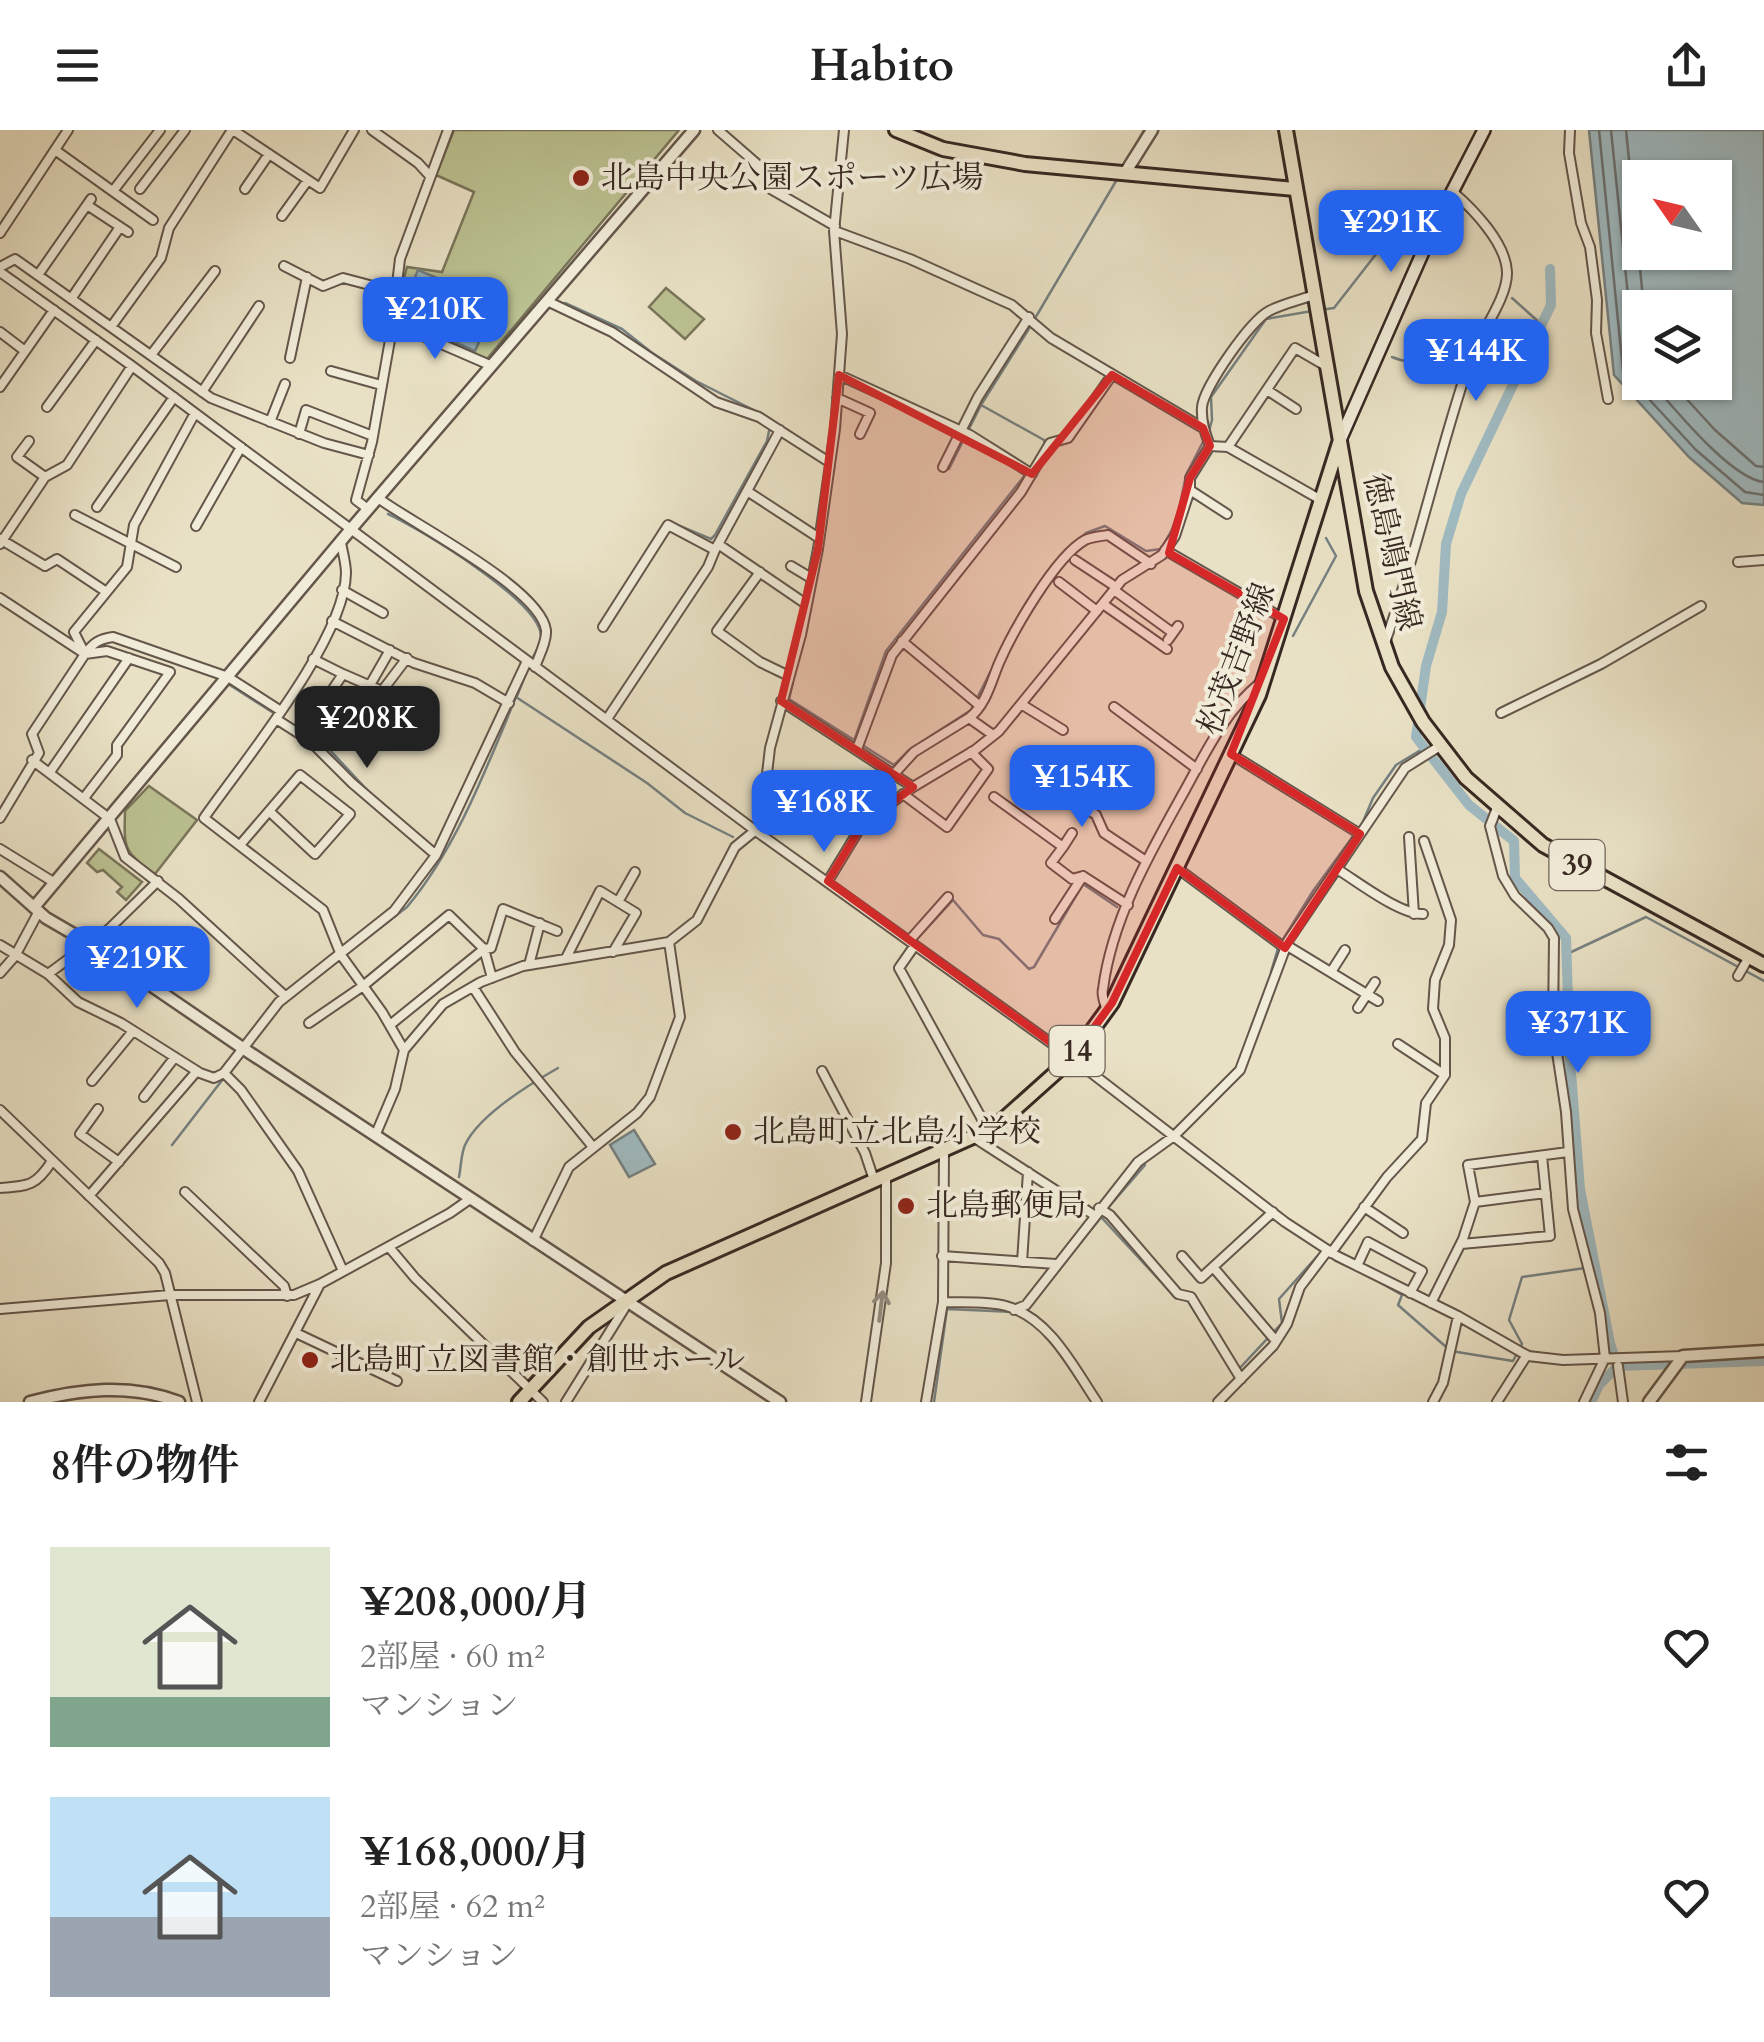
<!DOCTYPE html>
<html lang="ja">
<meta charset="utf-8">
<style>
body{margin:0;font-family:Cardo,"Noto Serif JP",serif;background:#f6f6f6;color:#222;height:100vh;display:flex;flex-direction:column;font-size:38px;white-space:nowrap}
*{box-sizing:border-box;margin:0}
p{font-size:32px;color:#767676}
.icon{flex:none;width:55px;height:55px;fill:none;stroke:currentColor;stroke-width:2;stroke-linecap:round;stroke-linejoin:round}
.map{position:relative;height:1272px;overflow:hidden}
.sheet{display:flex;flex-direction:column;background:#fff;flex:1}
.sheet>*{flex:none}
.needle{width:65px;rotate:304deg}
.buttons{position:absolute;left:1622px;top:30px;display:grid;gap:20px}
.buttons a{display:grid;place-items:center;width:110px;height:110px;border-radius:0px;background:#fff;box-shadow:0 2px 8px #0004;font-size:50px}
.price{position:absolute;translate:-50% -85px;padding:0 22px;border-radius:20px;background:#2563eb;color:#fff;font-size:32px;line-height:65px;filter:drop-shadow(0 2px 5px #0008)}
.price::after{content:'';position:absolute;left:50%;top:60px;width:30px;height:22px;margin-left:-15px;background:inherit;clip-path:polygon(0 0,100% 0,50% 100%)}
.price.on{background:#222;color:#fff}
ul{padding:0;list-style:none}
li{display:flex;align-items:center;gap:30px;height:250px;padding:0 50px}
li span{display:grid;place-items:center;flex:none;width:280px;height:200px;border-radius:0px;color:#555}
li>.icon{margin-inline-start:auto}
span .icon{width:120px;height:120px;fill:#fffc;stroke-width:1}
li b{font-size:42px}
h2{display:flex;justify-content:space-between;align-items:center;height:120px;padding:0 50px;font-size:42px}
header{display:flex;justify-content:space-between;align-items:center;height:130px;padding:0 50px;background:#fff;font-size:45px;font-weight:800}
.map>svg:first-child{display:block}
.green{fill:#bbc191;stroke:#79745a;stroke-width:2.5}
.water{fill:#9fbac1;stroke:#758081;stroke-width:2.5;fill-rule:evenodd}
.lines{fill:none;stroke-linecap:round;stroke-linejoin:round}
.shore{stroke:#6b7172;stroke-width:2.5}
.stream{stroke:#758081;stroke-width:2.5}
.canal{stroke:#9fbac1;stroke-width:10}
.minor-casing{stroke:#64564b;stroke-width:12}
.tertiary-casing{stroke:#64564b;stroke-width:15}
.secondary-casing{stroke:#372822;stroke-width:16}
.primary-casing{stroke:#372822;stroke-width:18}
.minor{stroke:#f1ecd9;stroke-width:8}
.tertiary{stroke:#f1ecd9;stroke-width:10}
.secondary{stroke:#f1ecd9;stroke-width:11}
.primary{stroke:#e9e1c5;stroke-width:12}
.oneway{stroke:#948a7e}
.marked{fill:#d62828;fill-opacity:0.2;stroke:#d62828;stroke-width:8;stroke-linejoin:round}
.poi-dot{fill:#8f2418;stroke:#f1ecd9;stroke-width:4}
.labels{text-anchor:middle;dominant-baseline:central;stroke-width:8;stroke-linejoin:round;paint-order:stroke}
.shield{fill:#f1ecd9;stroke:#6f6359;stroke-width:2.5}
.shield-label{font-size:30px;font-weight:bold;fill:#372822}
.poi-label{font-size:32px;fill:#372822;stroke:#f1ecd9;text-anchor:start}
.street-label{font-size:32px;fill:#372822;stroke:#f1ecd9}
</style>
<header><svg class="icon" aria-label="menu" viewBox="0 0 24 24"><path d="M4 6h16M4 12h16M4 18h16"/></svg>Habito<svg class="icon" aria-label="share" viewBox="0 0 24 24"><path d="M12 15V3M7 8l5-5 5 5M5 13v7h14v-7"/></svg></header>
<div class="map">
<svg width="1764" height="1272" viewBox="0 0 1764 1272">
<rect width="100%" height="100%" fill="#e9e1c5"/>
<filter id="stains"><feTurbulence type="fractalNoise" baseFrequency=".002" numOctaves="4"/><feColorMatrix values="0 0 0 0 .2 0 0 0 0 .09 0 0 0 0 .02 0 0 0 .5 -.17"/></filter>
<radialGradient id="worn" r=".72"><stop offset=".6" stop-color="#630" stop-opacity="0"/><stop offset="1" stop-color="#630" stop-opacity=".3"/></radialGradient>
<path class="green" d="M454,0H679L487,229L393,187L407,137L442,142L474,62L436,45Z
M666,158L704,189L685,209L649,177Z
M149,656L197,690L155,744C123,721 124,719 125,681Z
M99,719L142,752L126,770L117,762L122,757L103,740L97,742L87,733Z"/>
<path class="water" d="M1589,0H1764V375L1742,373L1689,327L1614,245ZM1640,48H1715V122H1640ZM1640,178H1715V252H1640Z
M418,140L496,173L475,221L398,188Z
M634,1000L655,1034L629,1047L610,1015Z"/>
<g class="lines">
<path class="shore" d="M1599,0L1623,241L1696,320L1745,362L1764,365
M1611,0L1635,234L1640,241
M1626,0L1644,178
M426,155L480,178L481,183L471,205L466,206L414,183C411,176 419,159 426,155Z
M1651,252C1674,278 1731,349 1764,352
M1671,252L1715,300L1756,336L1764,337"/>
<path class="stream" d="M1132,22L1144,0
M1512,168L1541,194
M565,173L622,199L651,222L696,251L769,288
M1320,180L1334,178L1380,119
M1034,190L1119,46
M1392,227C1412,236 1428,228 1449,230C1471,233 1491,244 1511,253
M981,275L1044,310L1045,314L1030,338
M1209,301L1212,290L1211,267L1266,189L1312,181
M949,339L981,275L1030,197
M388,384C419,398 542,472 541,507C541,514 535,523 532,529
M1178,384L1186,345L1205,308
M675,394L711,409L715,405L767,311L770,296
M1059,428L1086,403L1105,396L1146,421L1161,419L1174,396
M1293,506L1336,426L1326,408
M157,527L200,541
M225,552L327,617L370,663L437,721
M793,552L789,569L894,635L909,620L971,580L1004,515
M517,566L529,536
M855,608L886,521L1025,345
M919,807L953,770L983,805L999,809L1029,839L1034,837L1083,754L1117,777
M1282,811L1313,761L1362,694L1373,668L1396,635L1424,618
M1567,824L1646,787L1764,851
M1271,842L1278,818
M308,854L407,777C457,717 486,639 516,567L647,653L685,683L733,707
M274,884L286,871
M172,1015L223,949
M459,1047C461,1037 461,1024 465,1015C479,985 530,954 558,938
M1107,1079L1145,1035
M1101,1087L1176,1168L1187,1169L1198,1187
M1364,1143L1402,1165L1398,1175L1445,1216L1457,1222L1513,1231L1522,1214L1509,1190L1522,1147L1585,1138
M1026,1181L1102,1086
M1238,1240L1282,1193L1279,1169L1321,1122
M934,1272L947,1179L1014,1182"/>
<path class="canal" d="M1550,139L1551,175L1461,364L1446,414L1442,482L1426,536L1416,607L1469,675L1514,711L1515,748L1566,808L1570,930L1580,1059L1610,1213L1617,1235
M1591,1272L1599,1255L1618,1236L1764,1231"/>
<defs>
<path id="minor" d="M233,0L320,58L354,0
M372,0L418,33L429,45
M718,0L771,46L769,58L835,96
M1570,0L1569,23L1581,93L1590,117L1597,170L1596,203L1608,269
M55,20L153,90
M140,59L185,0
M245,59L269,24
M113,61L160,0
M87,75L128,102
M282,86L308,50
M835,101L910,129L1012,175L1051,208L1203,298
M0,103L68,0
M284,136L323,156L343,148L396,162
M0,137L15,129L211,268L324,313L369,325
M0,142L132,236L760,704L1072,928L1285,1092L1337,1126L1458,1186L1528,1226L1563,1230L1683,1226
M38,145L91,69
M71,169L120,97
M547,171L612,202L716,272L759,287L829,332
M393,193L492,236
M111,197L161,128L169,98L232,0
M0,202L25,221
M151,225L215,141
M290,228L307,147
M331,241L381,255
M839,245L970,305L1032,344
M0,257L54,180
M1267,260L1296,279
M202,262L259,176
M837,268L870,283L860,304
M47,277L96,210
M270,292L285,254
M299,304L306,280L373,306
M29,311L17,327L45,347
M1210,316C1205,303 1201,291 1202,277C1204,257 1250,191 1269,181C1282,174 1300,170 1314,165
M1210,316L1228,317L1321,370
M1228,317L1295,218L1326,236
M943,337L978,267L1029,187
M1190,360L1227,384
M747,361L819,408
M378,368C413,394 540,458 546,500C547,511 539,526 535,537
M97,377L174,267
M368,379L356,370L372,312L393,193L388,184L396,162L400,129L448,0
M75,385L176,437
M196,396L241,317
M0,409L45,436L57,429L105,461
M341,413C343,423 346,434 346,443C345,510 243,632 204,688L323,780L341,825L382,882L404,920
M0,414L45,347L67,335L132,236
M718,414L806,474
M715,420L780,300
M1165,420L1284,489
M1075,430L1116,457
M1738,432L1764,430
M791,436L811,448
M760,442L717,501L760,532L789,546
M1059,452L1097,481
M342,460L383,483
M1114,460L1173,503
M0,468L85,524L107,521L170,542L117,615V625L84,668
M1103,474L1167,519
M332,491L414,533L475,553L509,573
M603,497L668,395L715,420L708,437L607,589
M1168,510L1178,496
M1386,510C1418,419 1438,325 1469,233C1477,207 1508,169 1507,142C1506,113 1473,79 1453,62
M902,511L980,576
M83,520L74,502L127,437L134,395L195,283
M343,544L382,561L407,528
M370,555L390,520
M781,571L913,657
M1021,574L1063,600
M1114,577L1197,639
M1501,583L1601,534L1701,476
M969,588C986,575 991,552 999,533C1013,501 1055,427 1085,410C1091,407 1101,406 1108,405L1151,434
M276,589L309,610L352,653L436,725
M302,605L343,544L313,529
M857,619L892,525L1021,362L1050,313L1068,308L1112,245
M1231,624L1360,704
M32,630L110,689L125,727L179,769L285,866
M50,642L129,528
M1036,642L1096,685L1104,703L1146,731
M894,644L914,622L969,588L993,605
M903,664L947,697L988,639L971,622
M994,667L1063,717L1051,733L1072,749L1083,746
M1497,678L1490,696L1503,746L1515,766L1548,798L1554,808L1553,896L1566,982L1573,1079L1600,1183L1605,1228L1584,1272
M0,688L39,623L32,604L85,524C93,513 99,509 113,507L228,547L281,581
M760,704L770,618L801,505L818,419L835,299L842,204L834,101L844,0
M1409,707L1414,784
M240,715L300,645L350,684L315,724L269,681
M1063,717L1072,703
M0,719L55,753
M1177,738L1285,818
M1337,739C1358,752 1399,784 1423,784
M828,751L862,695L913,657L975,620L999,601L1122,450L1162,425L1175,406L1190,360V348L1210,316
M618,772L635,742
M1055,789L1083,746L1128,775
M909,811L948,767
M0,815L48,844L78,872L121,893L200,943L214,948L224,943L279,872L394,781L436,725L527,531
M915,815L899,838L988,1000
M1286,815L1378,871
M566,828L600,761L636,783L613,822
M529,835L540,793
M1331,842L1345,820
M0,843L15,826L39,781
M48,844L109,799L158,751
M1738,846L1749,827
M473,857L515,922L593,1017
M1358,878L1375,852
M1107,881C1105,873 1101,866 1103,859C1112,788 1151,721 1185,660C1206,622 1225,581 1260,553
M309,893L363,856L449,785L484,819L492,848
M390,895L484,819L491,818L503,779L557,801
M1398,914L1445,945
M822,941L865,1023L874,1050
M224,943L241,960L298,1041L343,1141
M92,951L133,901
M144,967L175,927
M98,979L80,1004L119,1032
M0,980L159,1133L165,1143L197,1272
M375,1006L395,959L404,920L443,874L481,852L523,836L669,812L697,790L735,717L757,699
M973,1007L1094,1085
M944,1020L943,1172C963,1173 987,1171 1006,1176C1050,1188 1074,1238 1097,1272
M0,1058C29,1056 36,1056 52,1031
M185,1062L284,1156L287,1166
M89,1066L197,941
M1475,1072L1546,1063
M1364,1077L1403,1103
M1099,1078L1110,1085L1178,1164L1191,1167L1241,1249
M533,1111L569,1037L637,983L650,967L680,887L669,812
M1461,1114L1550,1106L1542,1026
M389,1117L415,1148L543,1272
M1331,1123L1387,1047L1422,1009L1426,973L1445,945V908L1433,879L1435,850L1449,815L1451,790L1424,711
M942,1126L1056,1134
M1182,1126L1201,1148L1273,1082
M1022,1132L1028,1042
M1357,1136L1368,1112L1422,1141L1410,1163
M1213,1137L1276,1211
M1431,1173L1463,1109L1475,1072L1468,1035L1568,1022
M0,1179L170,1165H294L320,1154L450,1083L470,1069
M1014,1180L1026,1175L1138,1032L1174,1006L1240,940L1288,811L1405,638L1440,616
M296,1203L397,1251
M1618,1236L1623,1272
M259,1272L319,1156
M566,1272L627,1174
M866,1272L886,1133V1045
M926,1272L943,1172
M1218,1272L1273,1216L1287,1194L1300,1157L1328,1120
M1433,1272L1443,1253L1458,1186
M1497,1272L1527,1225"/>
<path id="tertiary" d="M1125,43L1152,0
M0,747L46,788L89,813L244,919L780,1272
M35,776L351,399L694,0
M30,1272C80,1259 130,1253 179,1272
M1649,1272L1683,1226L1764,1221"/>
<path id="secondary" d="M1340,310L1433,99L1484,0"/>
<path id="primary" d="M896,0L943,19L1025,34L1295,59
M1286,0L1366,461L1392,537L1423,592L1466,648L1543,715L1764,835
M519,1272L589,1197L666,1143L995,997L1072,928L1112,873L1259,565L1340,310"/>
</defs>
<use href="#minor" class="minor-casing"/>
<use href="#tertiary" class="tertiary-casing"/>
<use href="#secondary" class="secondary-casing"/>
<use href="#primary" class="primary-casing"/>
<use href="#minor" class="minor"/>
<use href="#tertiary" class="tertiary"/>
<use href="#secondary" class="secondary"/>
<use href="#primary" class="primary"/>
</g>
<defs><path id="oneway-shaft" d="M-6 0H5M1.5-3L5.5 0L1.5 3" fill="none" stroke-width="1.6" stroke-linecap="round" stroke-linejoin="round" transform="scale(2.5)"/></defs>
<use class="oneway" href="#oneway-shaft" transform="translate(881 1176) rotate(-83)"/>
<path class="marked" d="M839,245L1032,344L1112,245L1203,298L1210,316L1190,348L1169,423L1284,489L1231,624L1360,704L1285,818L1177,738L1112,873L1072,928L828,751L862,695L913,657L781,571L818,419Z"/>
<g class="poi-dot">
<circle cx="581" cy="48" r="10"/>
<circle cx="733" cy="1002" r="10"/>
<circle cx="906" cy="1076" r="10"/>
<circle cx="310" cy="1230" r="10"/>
</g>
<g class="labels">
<g class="shield">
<rect x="1549.5" y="710" width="55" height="50" rx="8"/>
<rect x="1049.5" y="896" width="55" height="50" rx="8"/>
</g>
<g class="shield-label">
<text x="1577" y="735">39</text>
<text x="1077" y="921">14</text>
</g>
<g class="poi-label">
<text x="601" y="48">北島中央公園スポーツ広場</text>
<text x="753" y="1002">北島町立北島小学校</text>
<text x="926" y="1076">北島郵便局</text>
<text x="330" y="1230">北島町立図書館・創世ホール</text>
</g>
<g class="street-label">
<text transform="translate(1392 422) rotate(77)">徳島鳴門線</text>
<text transform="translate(1237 529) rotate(-69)">松茂吉野線</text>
</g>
</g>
<rect width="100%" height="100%" filter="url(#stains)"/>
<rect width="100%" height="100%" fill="url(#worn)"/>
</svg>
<div class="buttons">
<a><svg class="needle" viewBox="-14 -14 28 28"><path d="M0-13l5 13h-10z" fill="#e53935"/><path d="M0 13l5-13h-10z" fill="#767676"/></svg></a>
<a><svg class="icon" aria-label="layers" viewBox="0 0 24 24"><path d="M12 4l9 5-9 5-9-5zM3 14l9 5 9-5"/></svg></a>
</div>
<b class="price" style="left:1391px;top:145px">¥291K</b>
<b class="price" style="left:435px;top:232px">¥210K</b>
<b class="price" style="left:1476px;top:274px">¥144K</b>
<b class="price on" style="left:367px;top:641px">¥208K</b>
<b class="price" style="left:1082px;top:700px">¥154K</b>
<b class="price" style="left:824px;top:725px">¥168K</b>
<b class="price" style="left:137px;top:881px">¥219K</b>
<b class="price" style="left:1578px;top:946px">¥371K</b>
</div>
<section class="sheet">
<h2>8件の物件<svg class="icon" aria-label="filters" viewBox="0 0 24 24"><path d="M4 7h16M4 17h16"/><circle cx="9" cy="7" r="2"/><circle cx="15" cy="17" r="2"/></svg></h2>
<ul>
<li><span style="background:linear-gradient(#dfe7d0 75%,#7fa58c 0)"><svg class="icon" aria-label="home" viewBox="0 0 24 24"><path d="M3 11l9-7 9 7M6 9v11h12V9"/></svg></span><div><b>¥208,000/月</b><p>2部屋 · 60 m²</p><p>マンション</p></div><svg class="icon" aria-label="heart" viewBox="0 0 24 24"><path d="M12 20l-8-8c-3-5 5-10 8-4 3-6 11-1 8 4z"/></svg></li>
<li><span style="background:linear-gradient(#bfe0f5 60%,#9aa5b1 0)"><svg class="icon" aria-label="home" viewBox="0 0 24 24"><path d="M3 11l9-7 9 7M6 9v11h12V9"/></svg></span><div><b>¥168,000/月</b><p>2部屋 · 62 m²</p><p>マンション</p></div><svg class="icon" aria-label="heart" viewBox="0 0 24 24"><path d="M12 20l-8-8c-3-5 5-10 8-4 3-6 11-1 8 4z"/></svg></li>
</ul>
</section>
